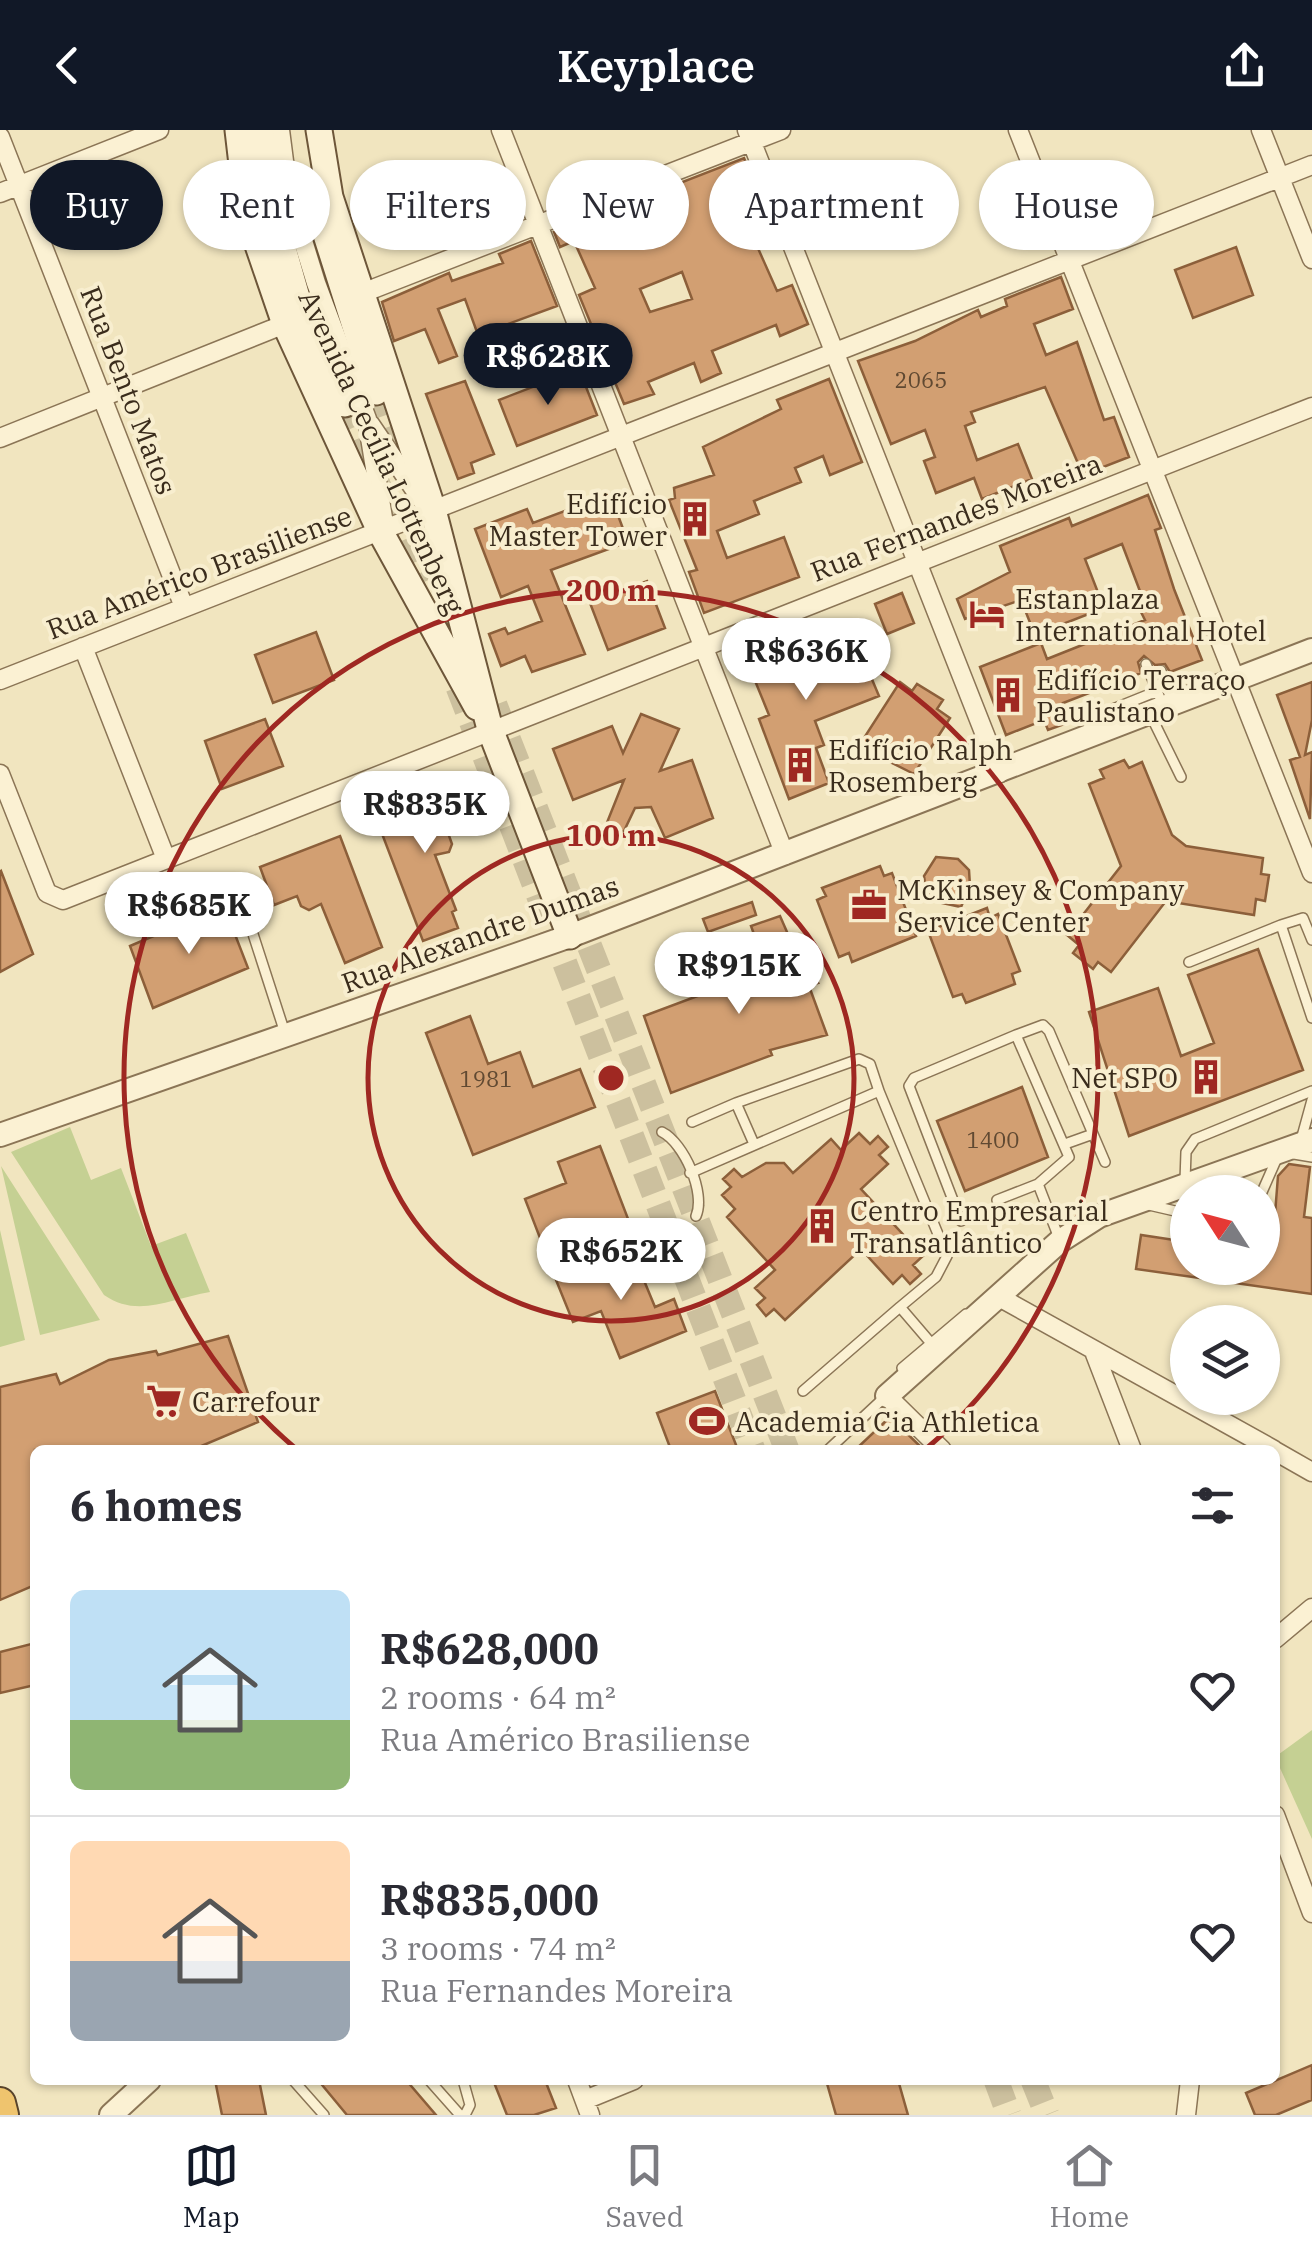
<!DOCTYPE html>
<meta charset="utf-8">
<style>
body{margin:0;font-family:"IBM Plex Serif",serif;background:#f2f2f3;color:#2b2b33;height:100vh;display:flex;flex-direction:column;font-size:38px;white-space:nowrap}
*{box-sizing:border-box;margin:0}
p{font-size:32px;color:#7c7c81}
.icon{flex:none;width:55px;height:55px;fill:none;stroke:currentColor;stroke-width:2;stroke-linecap:round;stroke-linejoin:round}
.map{position:relative;flex:1;overflow:hidden}
.details{position:absolute;left:30px;top:1315px;width:1250px;height:640px;display:flex;flex-direction:column;background:#fff;border-radius:15px;box-shadow:0 2px 8px #0004}
.details>*{flex:none}
.banner{position:absolute;left:30px;top:30px;width:1252px;height:90px;display:flex;gap:20px}
.needle{width:65px;rotate:306deg}
.buttons{position:absolute;left:1170px;top:1045px;display:grid;gap:20px}
.buttons a{display:grid;place-items:center;width:110px;height:110px;border-radius:50%;background:#fff;box-shadow:0 2px 8px #0004;font-size:50px}
.price{position:absolute;translate:-50% -85px;padding:0 22px;border-radius:35px;background:#fff;color:#222;font-size:32px;line-height:65px;filter:drop-shadow(0 2px 5px #0008)}
.price::after{content:'';position:absolute;left:50%;top:60px;width:30px;height:22px;margin-left:-15px;background:inherit;clip-path:polygon(0 0,100% 0,50% 100%)}
.price.current{background:#111827;color:#fff}
ul{padding:0;list-style:none}
li{display:flex;align-items:center;gap:30px;height:250px;padding:0 40px}
li+li{border-top:2px solid #e1e1e2}
li span{display:grid;place-items:center;flex:none;width:280px;height:200px;border-radius:15px;color:#555}
li>.icon{margin-inline-start:auto}
span .icon{width:120px;height:120px;fill:#fffc;stroke-width:1}
li b{font-size:42px}
h2{display:flex;justify-content:space-between;align-items:center;height:120px;padding:0 40px;font-size:42px}
.chip{padding:0 35px;border-radius:45px;background:#fff;box-shadow:0 2px 8px #0004;font-size:35px;line-height:90px}
.chip.current{background:#111827;color:#fff}
header{display:flex;justify-content:space-between;align-items:center;height:130px;padding:0 40px;background:#111827;color:#fff;font-size:45px;font-weight:600}
.tab-bar{display:flex;justify-content:space-around;align-items:center;height:140px;border-top:2px solid #e1e1e2;background:#fff;font-size:28px;color:#7c7c81}
.tab-bar a{display:grid;justify-items:center;gap:5px}
.tab-bar .current{color:#111827}
.map>svg:first-child{display:block}
.green{fill:#c5d093}
.building{fill:#d29f72;stroke:#8c5f3a;stroke-width:2.5;fill-rule:evenodd}
.lines{fill:none;stroke-linecap:round;stroke-linejoin:round}
.secondary-tunnel{stroke:#ccc09e;stroke-width:25;stroke-dasharray:25 12;stroke-linecap:butt}
.service-casing{stroke:#8b7556;stroke-width:12}
.minor-casing{stroke:#8b7556;stroke-width:21}
.tertiary-casing{stroke:#8b7556;stroke-width:26}
.secondary-casing{stroke:#6d5639;stroke-width:29}
.trunk-casing{stroke:#58432b;stroke-width:34}
.service{stroke:#fbf1d3;stroke-width:9}
.minor{stroke:#fbf1d3;stroke-width:18}
.tertiary{stroke:#fbf1d3;stroke-width:22}
.secondary{stroke:#fbf1d3;stroke-width:25}
.trunk{stroke:#efc46e;stroke-width:30}
.ring{fill:none;stroke:#9f2822;stroke-width:5}
.labels{text-anchor:middle;dominant-baseline:central;stroke-width:8;stroke-linejoin:round;paint-order:stroke}
.number-label{font-size:22px;fill:#604932}
.street-label{font-size:28px;fill:#3a2c1c;stroke:#f8eecf}
.poi-label{font-size:28px;fill:#3a2c1c;stroke:#f8eecf;text-anchor:start}
.centre{fill:#9f2822;stroke:#f8eecf;stroke-width:5}
.ring-label{font-size:30px;text-anchor:middle;font-weight:bold;fill:#9f2822;stroke:#f8eecf;stroke-width:8;stroke-linejoin:round;paint-order:stroke}
</style>
<header><svg class="icon" aria-label="back" viewBox="0 0 24 24"><path d="M15 5l-7 7 7 7"/></svg>Keyplace<svg class="icon" aria-label="share" viewBox="0 0 24 24"><path d="M12 15V3M7 8l5-5 5 5M5 13v7h14v-7"/></svg></header>
<div class="map">
<svg width="1312" height="1985" viewBox="0 0 1312 1985">
<rect width="100%" height="100%" fill="#f1e5bf"/>
<path class="green" d="M70,997L91,1050L121,1038L151,1116L186,1103L210,1162C172,1168 138,1189 104,1165L11,1022Z
M1,1036L100,1190L40,1205Z
M0,1100L25,1210L0,1217Z
M1312,1600V1709L1275,1627Z"/>
<path class="building" d="M744,28L762,72L741,80L777,161L792,155L808,194L780,206L776,195L712,221L721,243L701,252L694,233L648,252L654,264L624,274L579,165L595,158L574,111L560,117L554,102ZM682,142L692,169L650,182L640,159Z
M531,111L557,176L478,205L465,169L438,179L457,226L439,233L425,199L394,211L382,172L449,143L452,151L503,133L499,124Z
M1236,117L1253,165L1193,188L1175,140Z
M1061,147L1073,179L1034,194L1046,225L1077,212L1104,290L1114,287L1129,327L1083,345L1045,257L971,282L975,292L965,296L977,330L1018,314L1032,349L982,369L974,348L936,363L924,331L935,327L925,300L891,314L858,231L915,211L978,180L981,187L1007,176L1005,169Z
M579,239L597,285L517,316L499,270Z
M829,249L862,332L830,345L823,326L795,338L801,352L754,371L759,384L717,401L727,428L784,407L799,447L704,483L689,442L697,440L669,370L675,368L674,358L714,345L703,317L781,279L777,270Z
M465,251L494,324L471,333L474,343L458,349L426,264Z
M610,364L628,412L551,440L585,524L532,542L525,526L501,536L489,504L505,498L508,504L542,491L528,456L501,467L475,399L527,379L533,393Z
M1148,365L1161,398L1155,400L1174,459L1202,530L1170,542L1165,534L1155,535L1144,526L1138,532L1141,543L1063,573L1070,592L1048,600L1044,590L1006,605L980,537L1041,513L1047,529L1145,490L1140,480L1146,477L1122,414L1085,429L1104,478L1035,505L1021,470L965,489L957,469L1010,442L1000,416L1069,388L1072,396Z
M647,451L665,498L608,520L590,473Z
M902,463L914,493L887,504L875,474Z
M316,502L334,550L273,573L255,525Z
M796,507L803,508L806,515L821,509L824,517L835,513L839,524L858,516L879,566L815,591L824,615L816,618L829,653L789,669L759,589L769,585L747,531Z
M900,552L912,561L917,554L943,570L937,579L950,588L914,644L872,623L875,619L862,611Z
M1312,552V590L1305,625L1312,622L1310,689L1290,630L1300,627L1277,565Z
M641,584L679,599L660,641L692,630L713,688L665,708L651,677L635,678L624,701L613,706L606,695L624,650L573,670L553,619L612,596L623,623Z
M265,589L283,636L222,659L205,611Z
M1124,630L1129,638L1142,632L1172,705L1186,716L1263,728L1261,744L1269,745L1265,771L1256,769L1254,785L1166,771L1111,842L1098,832L1093,839L1073,823L1079,815L1067,805L1121,736L1089,654L1104,648L1100,640Z
M456,656L471,694L448,703L452,714L449,722L435,725L456,780L452,782L458,798L423,811L376,688Z
M340,706L382,817L345,833L321,774L309,780L301,776L297,766L274,775L260,737Z
M936,727L958,729L969,740L970,756L961,777L938,772L926,761L924,746Z
M880,736L884,746L892,743L916,806L852,832L849,823L839,827L817,770L826,766L822,758Z
M1,741L33,824L0,842V742Z
M752,772L756,785L708,802L703,789Z
M224,776L248,838L153,878L130,816Z
M987,778L990,788L998,784L1020,841L1012,844L1015,854L966,873L962,864L953,867L928,801Z
M780,786L801,834L818,853L809,856L827,905L770,920L772,925L671,963L644,886L767,840L751,796Z
M1258,819L1303,940L1129,1006L1089,882L1158,858L1181,926L1214,913L1188,845Z
M470,886L488,934L520,922L533,957L580,939L595,977L473,1025L426,903Z
M1022,957L1048,1027L965,1061L937,991Z
M859,1003L870,1014L878,1006L888,1017L879,1025L888,1034L861,1059L923,1126L913,1135L921,1144L910,1154L902,1145L893,1154L861,1119L785,1190L774,1179L766,1186L757,1175L765,1168L755,1158L775,1140L727,1087L735,1079L722,1065L731,1057L723,1049L734,1039L742,1047L766,1033H784L793,1043L831,1009L841,1020Z
M600,1016L630,1094L593,1109L586,1090L540,1108L525,1069L566,1053L558,1032Z
M1289,1034L1310,1037L1304,1087L1312,1088V1164L1136,1139L1141,1105L1188,1112V1138H1262V1082L1275,1084L1278,1046Z
M631,1119L655,1177L674,1169L686,1201L620,1228L601,1181L573,1192L556,1150Z
M228,1206L258,1292L192,1320H35V1455L0,1470V1257L56,1244L60,1254L109,1230L156,1221L158,1225Z
M715,1261L738,1320H671L657,1283Z
M890,1287L924,1320H855Z
M35,1513V1555L0,1563V1522Z
M1312,1935V1970L1276,1985H1255L1246,1963Z
M215,1950H259L266,1985H222Z
M318,1950H406L436,1985H347Z
M493,1950H545L556,1978L534,1985H507Z
M826,1950H898L908,1985H836Z"/>
<g class="lines">
<path class="secondary-tunnel" d="M376,262L407,346
M345,274L419,454
M458,557L753,1320
M495,575L787,1320
M996,1950L1009,1985
M1033,1950L1047,1985"/>
<defs>
<path id="service" d="M1146,534L1158,563
M1161,541L1172,572
M1150,584L1181,647
M1085,605L1093,587L1150,564L1158,563L1163,576
M241,767L285,903
M1281,795L1303,788L1312,810
M1189,832L1281,795L1312,888
M1016,905L1043,895L1049,901L1105,1032
M736,973L859,929L870,934L879,961
M692,992L736,973L754,1014
M662,1002C684,1013 706,1063 696,1086
M1301,1010L1312,970
M1065,1014L1093,1004
M1294,1024L1312,1027
M690,1043L879,961L947,1126L936,1147L900,1177
M1185,1051L1186,1022L1195,1009L1312,961
M1262,1062L1277,1028
M997,1070L1038,1054L1059,1108
M1149,1075L1188,1084
M961,1091L909,956L914,948L1016,905L1069,1027L1038,1054
M902,1238L966,1184
M803,1261L900,1177L930,1212
M828,1320L887,1265
M293,1950L324,1985
M429,1950L460,1985
M463,1950L470,1975L465,1985"/>
<path id="minor" d="M280,0L288,62L316,153L367,289L384,394
M501,0L785,725
M747,0L1000,643
M1018,0L1312,743
M1261,0L1312,129
M0,7L184,477
M0,63L159,0
M365,162L781,0
M370,294L423,372
M0,308L285,194
M83,517L166,729
M0,550L1312,35
M0,644L47,763L63,770L1312,277
M999,1167L1274,1320
M1095,1224L1132,1320
M887,1266L942,1320
M1275,1321L1312,1342
M1275,1509L1312,1478
M1275,1685L1312,1783
M577,1950L590,1985
M585,1970L634,1950
M1186,1985L1190,1950"/>
<path id="tertiary" d="M0,1005L570,806L1312,520
M887,1266L1060,1111L1099,1086L1312,1010
M111,1985L149,1950"/>
<path id="secondary" d="M238,0L248,86L285,194L380,401L477,577
M260,0L271,76L298,171L345,274
M319,0L330,67L433,380L490,599L570,806
M314,67L376,262"/>
<path id="trunk" d="M0,1973L3,1985"/>
</defs>
<use href="#service" class="service-casing"/>
<use href="#minor" class="minor-casing"/>
<use href="#tertiary" class="tertiary-casing"/>
<use href="#secondary" class="secondary-casing"/>
<use href="#trunk" class="trunk-casing"/>
<use href="#service" class="service"/>
<use href="#minor" class="minor"/>
<use href="#tertiary" class="tertiary"/>
<use href="#secondary" class="secondary"/>
<use href="#trunk" class="trunk"/>
</g>
<g class="ring">
<circle cx="611" cy="948" r="243"/>
<path d="M295 1318A487 487 0 1 1 927 1318"/>
</g>
<defs>
<symbol id="building-bare" viewBox="-9 -9 18 18"><path d="M-4-6H4V6H1V3H-1V6H-4ZM-2.5-4.3h1.7v1.8h-1.7ZM.8-4.3h1.7v1.8H.8ZM-2.5-1h1.7V.8h-1.7ZM.8-1h1.7V.8H.8Z" fill="#9f2822" stroke="#f8eecf" stroke-width="2.5" paint-order="stroke"/></symbol>
<symbol id="hotel-bare" viewBox="-9 -9 18 18"><path d="M-6-4.5h1.5V1H6V5H4.5V3h-9V5H-6ZM-4 0a1.8 1.8 0 1 1 3.6 0ZM.5 0V-2.5h3Q6-2.5 6 0Z" fill="#9f2822" stroke="#f8eecf" stroke-width="2.5" paint-order="stroke"/></symbol>
<symbol id="office-bare" viewBox="-9 -9 18 18"><path d="M-6-3h4V-5.5h4V-3h4V5H-6ZM-1-4.5V-3h2v-1.5ZM-6 0V1H6V0Z" fill="#9f2822" stroke="#f8eecf" stroke-width="2.5" paint-order="stroke"/></symbol>
<symbol id="supermarket-bare" viewBox="-9 -9 18 18"><path d="M-6-5.5h2.5l.6 2H6L4.5 2H-2.5L-4.4-4H-6ZM-1.5 3.2a1.3 1.3 0 1 0 .1 0ZM3 3.2a1.3 1.3 0 1 0 .1 0Z" fill="#9f2822" stroke="#f8eecf" stroke-width="2.5" paint-order="stroke"/></symbol>
<symbol id="stadium-bare" viewBox="-9 -9 18 18"><path d="M0-5a6.5 5 0 1 0 0 10a6.5 5 0 1 0 0-10ZM-3.5-1.8h7v3.6h-7Z" fill="#9f2822" stroke="#f8eecf" stroke-width="2.5" paint-order="stroke"/></symbol>
</defs>
<g fill-rule="evenodd">
<use href="#building-bare" x="670" y="364" width="50" height="50"/>
<use href="#hotel-bare" x="962" y="459" width="50" height="50"/>
<use href="#building-bare" x="983" y="540" width="50" height="50"/>
<use href="#building-bare" x="775" y="610" width="50" height="50"/>
<use href="#office-bare" x="844" y="750" width="50" height="50"/>
<use href="#building-bare" x="1181" y="922" width="50" height="50"/>
<use href="#building-bare" x="797" y="1071" width="50" height="50"/>
<use href="#supermarket-bare" x="139" y="1246" width="50" height="50"/>
<use href="#stadium-bare" x="682" y="1266" width="50" height="50"/>
</g>
<g class="labels">
<g class="number-label">
<text x="921" y="249">2065</text>
<text x="486" y="948">1981</text>
<text x="993" y="1009">1400</text>
</g>
<g class="street-label">
<text transform="translate(129 260) rotate(69)">Rua Bento Matos</text>
<text transform="translate(382 322) rotate(65)">Avenida Cecília Lottenberg</text>
<text transform="translate(956 387) rotate(-21)">Rua Fernandes Moreira</text>
<text transform="translate(199 442) rotate(-21)">Rua Américo Brasiliense</text>
<text transform="translate(480 804) rotate(-20)">Rua Alexandre Dumas</text>
</g>
<g class="poi-label">
<text x="667" y="373" text-anchor="end">Edifício<tspan x="667" dy="32">Master Tower</tspan></text>
<text x="1015" y="468">Estanplaza<tspan x="1015" dy="32">International Hotel</tspan></text>
<text x="1036" y="549">Edifício Terraço<tspan x="1036" dy="32">Paulistano</tspan></text>
<text x="828" y="619">Edifício Ralph<tspan x="828" dy="32">Rosemberg</tspan></text>
<text x="897" y="759">McKinsey &amp; Company<tspan x="897" dy="32">Service Center</tspan></text>
<text x="1178" y="947" text-anchor="end">Net SPO</text>
<text x="850" y="1080">Centro Empresarial<tspan x="850" dy="32">Transatlântico</tspan></text>
<text x="192" y="1271">Carrefour</text>
<text x="735" y="1291">Academia Cia Athletica</text>
</g>
</g>
<circle cx="611" cy="948" r="15" class="centre"/>
<g class="ring-label">
<text x="611" y="471">200 m</text>
<text x="611" y="716">100 m</text>
</g>
</svg>
<div class="buttons">
<a><svg class="needle" viewBox="-14 -14 28 28"><path d="M0-13l5 13h-10z" fill="#e53935"/><path d="M0 13l5-13h-10z" fill="#7c7c81"/></svg></a>
<a><svg class="icon" aria-label="layers" viewBox="0 0 24 24"><path d="M12 4l9 5-9 5-9-5zM3 14l9 5 9-5"/></svg></a>
</div>
<b class="price current" style="left:548px;top:278px">R$628K</b>
<b class="price" style="left:806px;top:573px">R$636K</b>
<b class="price" style="left:425px;top:726px">R$835K</b>
<b class="price" style="left:189px;top:827px">R$685K</b>
<b class="price" style="left:739px;top:887px">R$915K</b>
<b class="price" style="left:621px;top:1173px">R$652K</b>
<div class="banner">
<a class="chip current">Buy</a>
<a class="chip">Rent</a>
<a class="chip">Filters</a>
<a class="chip">New</a>
<a class="chip">Apartment</a>
<a class="chip">House</a>
</div>
<section class="details">
<h2>6 homes<svg class="icon" aria-label="filters" viewBox="0 0 24 24"><path d="M4 7h16M4 17h16"/><circle cx="9" cy="7" r="2"/><circle cx="15" cy="17" r="2"/></svg></h2>
<ul>
<li><span style="background:linear-gradient(#bfe0f5 65%,#8fb573 0)"><svg class="icon" aria-label="home" viewBox="0 0 24 24"><path d="M3 11l9-7 9 7M6 9v11h12V9"/></svg></span><div><b>R$628,000</b><p>2 rooms · 64 m²</p><p>Rua Américo Brasiliense</p></div><svg class="icon" aria-label="heart" viewBox="0 0 24 24"><path d="M12 20l-8-8c-3-5 5-10 8-4 3-6 11-1 8 4z"/></svg></li>
<li><span style="background:linear-gradient(#ffd9b3 60%,#9aa5b1 0)"><svg class="icon" aria-label="home" viewBox="0 0 24 24"><path d="M3 11l9-7 9 7M6 9v11h12V9"/></svg></span><div><b>R$835,000</b><p>3 rooms · 74 m²</p><p>Rua Fernandes Moreira</p></div><svg class="icon" aria-label="heart" viewBox="0 0 24 24"><path d="M12 20l-8-8c-3-5 5-10 8-4 3-6 11-1 8 4z"/></svg></li>
</ul>
</section>
</div>
<nav class="tab-bar">
<a class="current"><svg class="icon" aria-label="map" viewBox="0 0 24 24"><path d="M3 6l6-2 6 2 6-2v14l-6 2-6-2-6 2zM9 4v14M15 6v14"/></svg>Map</a>
<a><svg class="icon" aria-label="saved" viewBox="0 0 24 24"><path d="M7 4h10v16l-5-4-5 4z"/></svg>Saved</a>
<a><svg class="icon" aria-label="home" viewBox="0 0 24 24"><path d="M3 11l9-7 9 7M6 9v11h12V9"/></svg>Home</a>
</nav>
